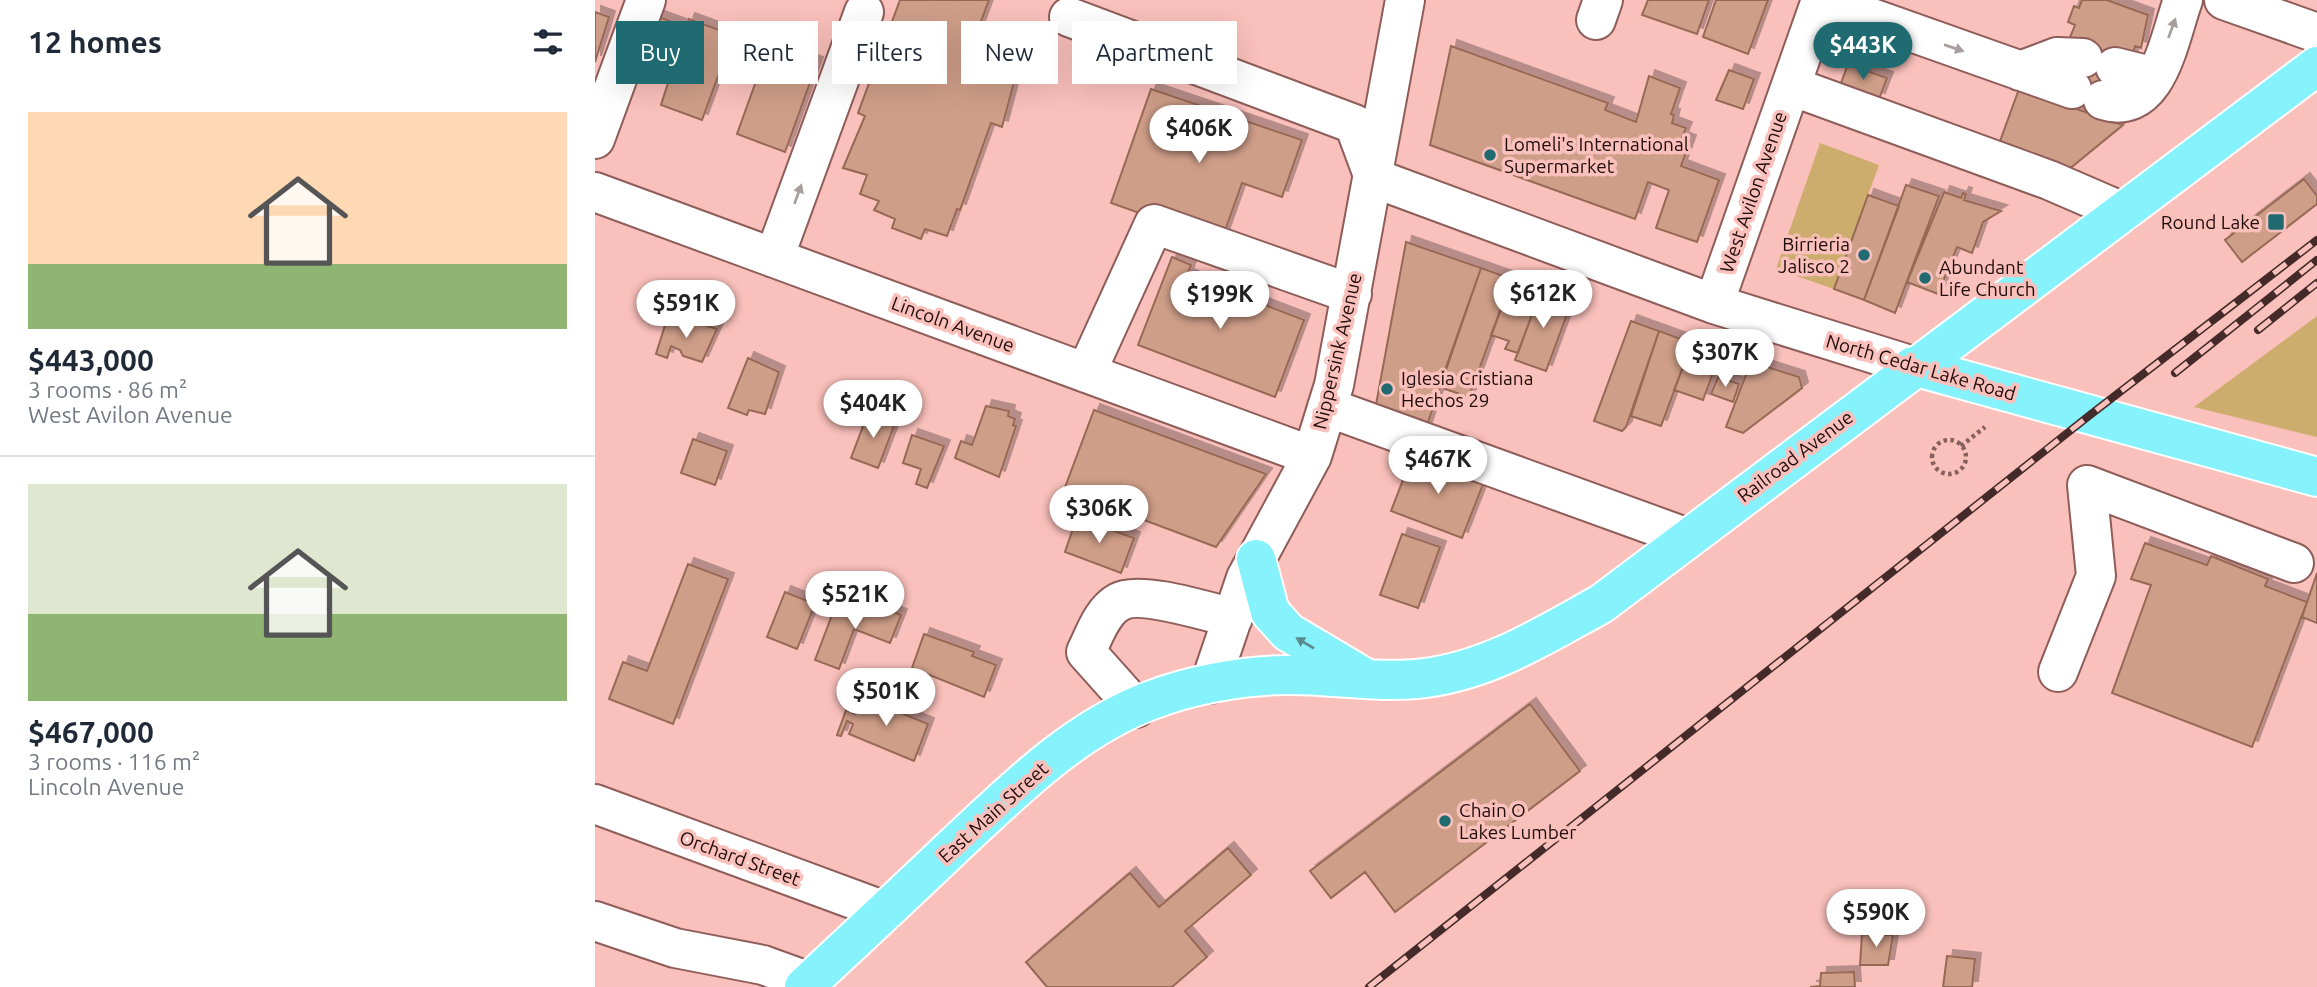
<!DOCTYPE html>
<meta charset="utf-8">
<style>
body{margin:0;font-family:Ubuntu,sans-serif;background:#f6f6f7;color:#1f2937;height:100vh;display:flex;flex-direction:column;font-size:26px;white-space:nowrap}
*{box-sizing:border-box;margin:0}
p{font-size:23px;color:#747a83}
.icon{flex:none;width:38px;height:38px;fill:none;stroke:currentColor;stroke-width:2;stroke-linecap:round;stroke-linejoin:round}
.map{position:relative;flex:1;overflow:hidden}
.details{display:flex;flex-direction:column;background:#fff;width:595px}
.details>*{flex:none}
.top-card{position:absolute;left:21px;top:21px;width:665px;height:63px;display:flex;gap:14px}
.price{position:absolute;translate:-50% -60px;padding:0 16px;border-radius:24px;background:#fff;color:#222;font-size:23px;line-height:46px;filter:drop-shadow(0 2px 4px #0008)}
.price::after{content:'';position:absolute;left:50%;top:42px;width:21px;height:16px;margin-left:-10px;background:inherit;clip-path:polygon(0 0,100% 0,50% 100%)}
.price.active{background:#206b72;color:#fff}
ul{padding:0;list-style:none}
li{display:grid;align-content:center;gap:14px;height:371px;padding:0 28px}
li+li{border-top:2px solid #e0e1e3}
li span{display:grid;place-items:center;height:217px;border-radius:0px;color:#555}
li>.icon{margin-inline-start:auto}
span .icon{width:126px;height:126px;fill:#fffc;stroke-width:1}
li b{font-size:30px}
h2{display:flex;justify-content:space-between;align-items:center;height:84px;padding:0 28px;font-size:30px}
.chip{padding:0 24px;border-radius:0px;background:#fff;box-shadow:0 7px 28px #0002;font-size:24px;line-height:63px}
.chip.active{background:#206b72;color:#fff}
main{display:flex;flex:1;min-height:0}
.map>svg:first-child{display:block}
.green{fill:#ccad6e}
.building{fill:#cf9e89;stroke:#976955;stroke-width:2;filter:url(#shadow)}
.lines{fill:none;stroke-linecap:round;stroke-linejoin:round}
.minor-casing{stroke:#8f5d59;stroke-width:42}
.major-casing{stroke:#fff;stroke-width:42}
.path{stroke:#86605d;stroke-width:4.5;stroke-dasharray:3.5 3.5;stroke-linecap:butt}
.minor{stroke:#fff;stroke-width:38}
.major{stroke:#86f2fb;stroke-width:38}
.rail-casing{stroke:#442a28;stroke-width:8}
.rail{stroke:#fac0bb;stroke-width:5;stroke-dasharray:16;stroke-linecap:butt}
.oneway{fill:#a69e9d}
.oneway2{fill:#588a8f}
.poi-dot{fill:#206b72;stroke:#fac0bb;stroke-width:2.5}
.labels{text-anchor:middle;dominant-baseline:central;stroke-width:7;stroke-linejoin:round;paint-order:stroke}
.poi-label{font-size:19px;fill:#200c0b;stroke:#fac0bb;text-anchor:start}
.street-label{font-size:19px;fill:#200c0b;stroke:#fac0bb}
</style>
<main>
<section class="details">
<h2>12 homes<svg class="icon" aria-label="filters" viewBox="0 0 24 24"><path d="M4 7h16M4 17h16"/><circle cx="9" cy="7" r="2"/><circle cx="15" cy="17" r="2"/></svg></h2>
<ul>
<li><span style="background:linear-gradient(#ffd9b3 70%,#8fb573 0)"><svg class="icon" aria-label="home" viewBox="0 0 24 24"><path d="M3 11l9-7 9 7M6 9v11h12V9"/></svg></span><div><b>$443,000</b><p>3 rooms · 86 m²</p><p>West Avilon Avenue</p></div></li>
<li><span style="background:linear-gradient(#dfe7d0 60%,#8fb573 0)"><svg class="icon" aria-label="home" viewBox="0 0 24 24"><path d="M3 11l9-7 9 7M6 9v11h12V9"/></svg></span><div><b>$467,000</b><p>3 rooms · 116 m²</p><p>Lincoln Avenue</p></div></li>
</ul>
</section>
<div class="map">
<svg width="1722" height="987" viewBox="0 0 1722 987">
<defs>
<filter id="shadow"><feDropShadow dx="6" dy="-6" stdDeviation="0" flood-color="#0004"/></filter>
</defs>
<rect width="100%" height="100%" fill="#fac0bb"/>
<path class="green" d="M1225,143L1284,165L1239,289L1181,269Z
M1722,316V437L1599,407Z"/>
<path class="building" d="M305,0H394L372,59L375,60L377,55L422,71L407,127L396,123L365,210L362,209L352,236L330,229L326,239L297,228L300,219L279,210L284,201L265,194L272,175L248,168L270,116L263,113Z
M1053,0H1114L1102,34L1047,15Z
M1121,0H1173L1153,54L1108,37Z
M1487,0H1512L1553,15L1546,48L1540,46L1535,62L1507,103L1475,92L1474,40L1480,25L1473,22L1479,6L1484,8Z
M0,12L14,17L0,62Z
M55,14L91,27L94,19L138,35L107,120L66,105L80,61L43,47Z
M177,37L202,47L199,54L222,63L190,152L142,134Z
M856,46L1013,103L1010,110L1041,122L1054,76L1085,88L1076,114L1079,115L1077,123L1091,128L1087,138L1095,141L1086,166L1124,180L1102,242L1061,228L1074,190L1053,182L1040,219L835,145Z
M1253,64L1292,78L1284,99L1245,86Z
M1134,70L1159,79L1148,109L1121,100Z
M556,89L707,140L687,197L647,183L626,242L516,203Z
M1424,89L1528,125L1473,170L1404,144Z
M1709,179L1722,196V204L1647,262L1630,240Z
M1311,185L1344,196L1300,313L1269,300Z
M1349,192L1366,198L1368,193L1371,194L1369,200L1406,211L1388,222L1377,253L1362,247L1343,294L1312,282Z
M1273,195L1304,206L1269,300L1239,289Z
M811,242L886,268L831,428L780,410Z
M577,257L596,265L592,275L709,320L680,397L543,345Z
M886,268L917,279L874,397L844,387Z
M917,279L946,290L923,353L910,349L914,341L896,335Z
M947,288L970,296L967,303L975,306L951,371L920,360Z
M72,319L96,327L99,322L122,329L107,362L88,356L85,350L76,346L72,358L61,354Z
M1036,321L1064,331L1031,427L1027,431L999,421Z
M1064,331L1097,343L1066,426L1036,416Z
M1098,341L1126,351L1108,400L1079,390Z
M153,358L184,372L170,414L154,410L152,415L133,408Z
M1156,362L1204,377L1207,388L1148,433L1131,427Z
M1123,377L1144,384L1138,402L1116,394Z
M391,406L414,411L413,416L420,419L418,425L421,426L404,477L360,458L366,441L377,445Z
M499,410L671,474L621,547L469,490Z
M273,413L300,423L283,468L256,458Z
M317,435L349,446L332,488L321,484L326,469L308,463Z
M98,439L132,451L120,485L86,473Z
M818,454L890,479L867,538L796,511Z
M482,517L539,538L526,573L470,552Z
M807,534L845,547L823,608L785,595Z
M1550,543L1612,565L1616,556L1673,579L1670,586L1712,602L1657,747L1517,693L1556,585L1536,579Z
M93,564L133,579L78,724L14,699L28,662L52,671Z
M1722,573V623L1707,617Z
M190,592L220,604L202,649L172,637Z
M268,601L306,615L295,643L259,629L244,669L220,660L240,607L262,615Z
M329,634L379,652L377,656L401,665L389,697L317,668Z
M286,698L309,707L306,713L333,724L319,761L254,734L258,724L252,721L246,736L242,735L251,710L260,714L266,699L283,706Z
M935,704L985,771L800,912L770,872L736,898L715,871Z
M633,848L656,875L590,931L612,957L577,987H452L431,962L535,873L564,907Z
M1267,934L1298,935L1293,965H1265Z
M1352,956L1380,959L1377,987H1348Z
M1259,972L1260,987H1215L1225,986L1226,973Z"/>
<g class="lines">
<defs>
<path id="minor" d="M1226,0L1477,89
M1629,0L1722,33
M474,17L759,124L779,178L1119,304L1318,366
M1001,20L1008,0
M1520,67L1560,77
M1425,71L1462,57L1488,58
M1196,86L1454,180L1528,212
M1508,100C1563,118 1574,38 1588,0
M0,139L51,0
M0,192L717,456
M179,258L269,12
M1119,304L1226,0
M491,373L559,224L757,294
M732,407L1093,538
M1463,672L1501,576L1492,485L1699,563
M615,684L651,578L717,456L739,385L810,0
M541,708L491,652C499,636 507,611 524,602C544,590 614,612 638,618
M0,804L290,911
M0,921L80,948L168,965L215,982"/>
<path id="major" d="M1318,366L1722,477
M661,559L675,612L693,632L767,676
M209,987C259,940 310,893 360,845C418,791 478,730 554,701C595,685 645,676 689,675C733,674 778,683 821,679C890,673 948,636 1006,604L1722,66"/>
</defs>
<use href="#minor" class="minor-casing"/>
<use href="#major" class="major-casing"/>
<path class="path" d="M1337 457a17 17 0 1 1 34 0a17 17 0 1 1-34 0Z
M1366,446L1390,427"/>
<use href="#minor" class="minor"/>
<use href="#major" class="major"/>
<defs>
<path id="rail" d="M1663,330L1722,283
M1580,373L1722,260
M774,987L1495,415L1722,240"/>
</defs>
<use href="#rail" class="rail-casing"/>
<use href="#rail" class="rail"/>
</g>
<defs><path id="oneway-solid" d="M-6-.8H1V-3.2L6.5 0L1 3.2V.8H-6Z" transform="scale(1.75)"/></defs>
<g class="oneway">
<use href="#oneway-solid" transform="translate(1577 28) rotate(-70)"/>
<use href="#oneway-solid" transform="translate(1359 48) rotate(19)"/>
<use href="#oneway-solid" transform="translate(203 194) rotate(-70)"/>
</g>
<use class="oneway2" href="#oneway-solid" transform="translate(710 643) rotate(-149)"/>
<g class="poi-dot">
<circle cx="895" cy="155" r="7"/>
<rect x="1672" y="213" width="18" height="18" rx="3.5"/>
<circle cx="1269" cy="255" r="7"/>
<circle cx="1330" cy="278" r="7"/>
<circle cx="792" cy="389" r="7"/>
<circle cx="850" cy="821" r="7"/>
</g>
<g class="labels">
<g class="poi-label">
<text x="909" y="144">Lomeli's International<tspan x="909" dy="22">Supermarket</tspan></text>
<text x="1665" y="222" text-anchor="end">Round Lake</text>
<text x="1255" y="244" text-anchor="end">Birrieria<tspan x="1255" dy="22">Jalisco 2</tspan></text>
<text x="1344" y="267">Abundant<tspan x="1344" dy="22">Life Church</tspan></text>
<text x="806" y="378">Iglesia Cristiana<tspan x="806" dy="22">Hechos 29</tspan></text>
<text x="864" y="810">Chain O<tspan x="864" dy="22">Lakes Lumber</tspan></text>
</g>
<g class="street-label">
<text transform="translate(1158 192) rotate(-71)">West Avilon Avenue</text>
<text transform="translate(358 324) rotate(20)">Lincoln Avenue</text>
<text transform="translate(742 351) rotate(-77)">Nippersink Avenue</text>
<text transform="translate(1326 367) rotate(16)">North Cedar Lake Road</text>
<text transform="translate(1200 456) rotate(-37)">Railroad Avenue</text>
<text transform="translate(398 812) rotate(-42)">East Main Street</text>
<text transform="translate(145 858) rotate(20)">Orchard Street</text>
</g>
</g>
</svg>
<b class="price active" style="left:1268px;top:82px">$443K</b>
<b class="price" style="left:604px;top:165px">$406K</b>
<b class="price" style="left:948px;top:330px">$612K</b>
<b class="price" style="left:625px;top:331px">$199K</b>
<b class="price" style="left:91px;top:340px">$591K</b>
<b class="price" style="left:1130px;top:389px">$307K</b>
<b class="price" style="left:278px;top:440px">$404K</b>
<b class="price" style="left:843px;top:496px">$467K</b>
<b class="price" style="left:504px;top:545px">$306K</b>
<b class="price" style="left:260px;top:631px">$521K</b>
<b class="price" style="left:291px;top:728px">$501K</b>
<b class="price" style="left:1281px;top:949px">$590K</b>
<div class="top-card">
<a class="chip active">Buy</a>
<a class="chip">Rent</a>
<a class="chip">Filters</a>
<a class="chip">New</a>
<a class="chip">Apartment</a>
</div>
</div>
</main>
